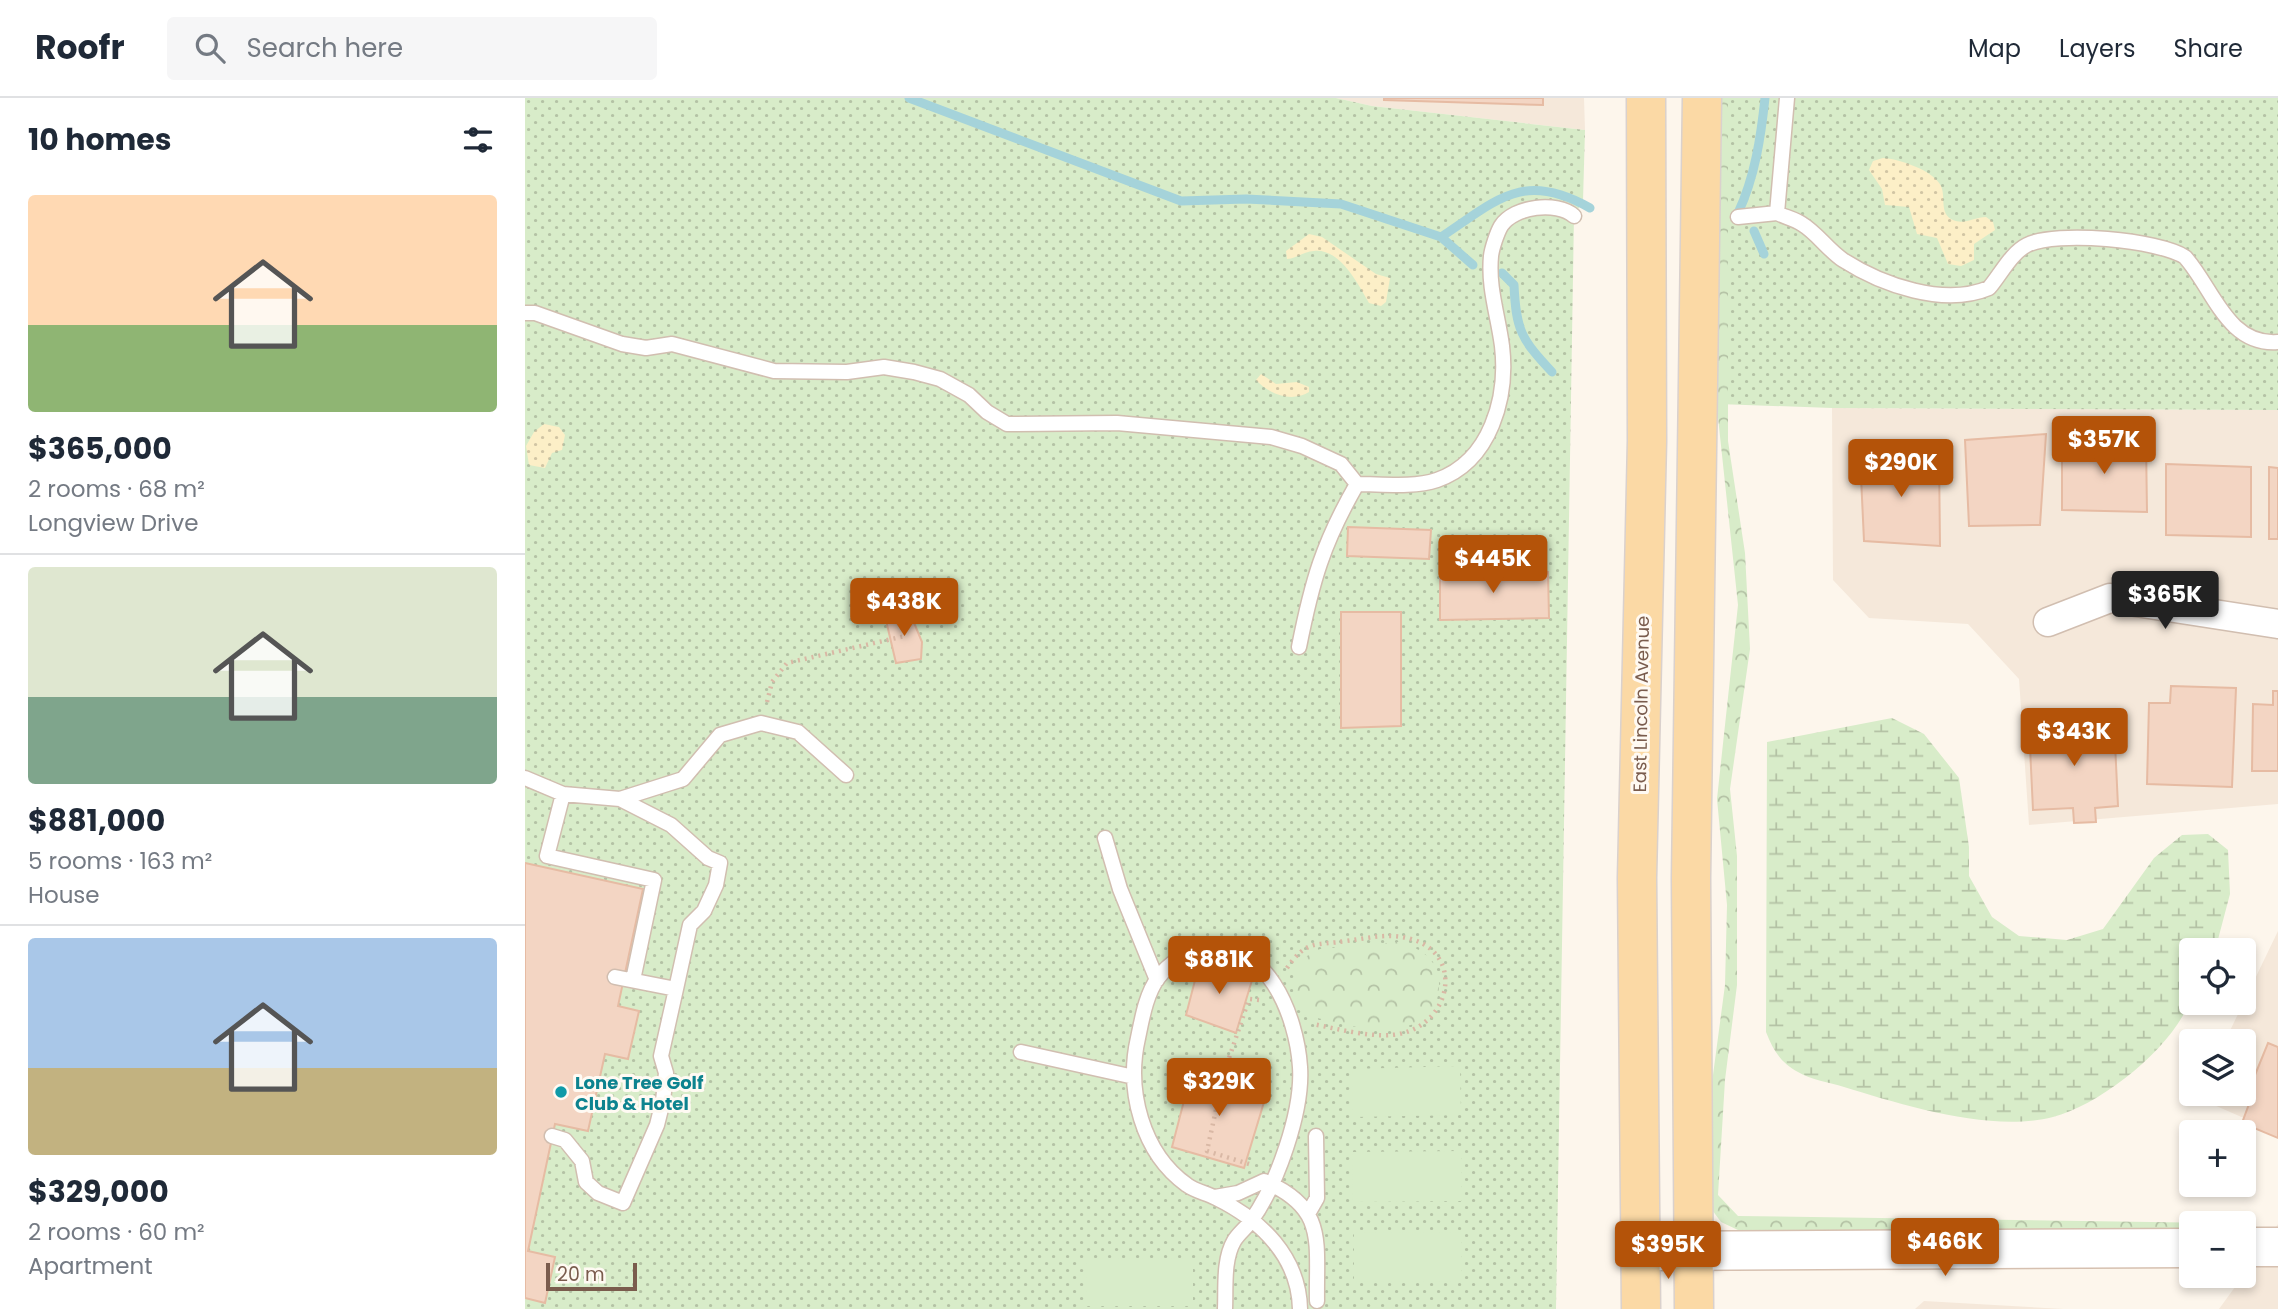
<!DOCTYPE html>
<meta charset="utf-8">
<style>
body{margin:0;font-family:Poppins,sans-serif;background:#f6f6f7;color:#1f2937;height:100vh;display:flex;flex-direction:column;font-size:26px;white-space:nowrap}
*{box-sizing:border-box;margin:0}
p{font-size:23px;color:#747a83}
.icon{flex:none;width:38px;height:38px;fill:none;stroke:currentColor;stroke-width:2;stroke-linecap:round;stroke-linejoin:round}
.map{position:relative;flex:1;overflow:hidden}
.panel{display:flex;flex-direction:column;background:#fff;width:525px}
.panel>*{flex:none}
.tools{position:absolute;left:1654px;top:840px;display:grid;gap:14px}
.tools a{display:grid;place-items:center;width:77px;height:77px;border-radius:7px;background:#fff;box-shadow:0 4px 10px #0003;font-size:35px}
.scale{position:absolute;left:21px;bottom:18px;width:91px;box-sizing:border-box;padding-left:7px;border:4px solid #7a5c4d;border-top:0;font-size:19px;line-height:24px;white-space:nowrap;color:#7a5c4d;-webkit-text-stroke:5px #fffaf3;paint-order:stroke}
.price{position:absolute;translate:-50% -60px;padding:0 16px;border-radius:7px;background:#b45309;color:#fff;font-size:23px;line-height:46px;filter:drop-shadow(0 2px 4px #0008)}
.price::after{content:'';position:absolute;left:50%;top:42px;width:21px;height:16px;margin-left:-10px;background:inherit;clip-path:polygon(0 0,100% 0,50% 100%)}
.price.active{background:#222;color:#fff}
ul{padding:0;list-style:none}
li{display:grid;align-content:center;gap:14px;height:371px;padding:0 28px}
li+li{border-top:2px solid #e0e1e3}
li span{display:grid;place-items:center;height:217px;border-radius:7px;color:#555}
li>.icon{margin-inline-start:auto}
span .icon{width:126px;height:126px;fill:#fffc;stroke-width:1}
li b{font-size:30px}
h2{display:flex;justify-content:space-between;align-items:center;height:84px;padding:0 28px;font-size:30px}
header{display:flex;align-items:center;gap:42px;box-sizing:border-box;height:98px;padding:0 35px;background:#fff;border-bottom:2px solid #e0e1e3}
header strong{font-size:33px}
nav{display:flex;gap:38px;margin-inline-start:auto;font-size:24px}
.search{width:490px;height:63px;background:#f6f6f7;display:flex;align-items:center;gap:18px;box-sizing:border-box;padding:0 24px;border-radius:7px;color:#747a83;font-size:26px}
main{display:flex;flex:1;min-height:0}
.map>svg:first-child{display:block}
.residential{fill:#f5e8da}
.grass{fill:url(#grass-dots)}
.wetland{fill:url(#wetland-marsh)}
.sand{fill:url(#sand-dots)}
.park{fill:url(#park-crowns)}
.pitch{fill:#d8ecc9}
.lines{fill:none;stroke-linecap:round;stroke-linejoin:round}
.stream{stroke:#a5d3da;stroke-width:9}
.building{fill:#f3d5c3;stroke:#e6bba3;stroke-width:2}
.lane-casing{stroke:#d1beb0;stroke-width:17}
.street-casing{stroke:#d1beb0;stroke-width:31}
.secondary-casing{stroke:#d6c0b0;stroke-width:41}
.primary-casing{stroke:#dad1cd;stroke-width:41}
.path{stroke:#d9b8a5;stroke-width:4.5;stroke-dasharray:2 5;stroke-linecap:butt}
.lane{stroke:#fff;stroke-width:14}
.street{stroke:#fff;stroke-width:28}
.secondary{stroke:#fff;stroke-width:38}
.primary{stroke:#fbd9a5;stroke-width:38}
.culture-dot{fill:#0f9aa8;stroke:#fffaf3;stroke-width:2.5}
.labels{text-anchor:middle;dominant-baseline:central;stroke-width:6;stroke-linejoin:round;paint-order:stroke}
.street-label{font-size:18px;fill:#7a5c4d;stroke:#fffaf3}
.culture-label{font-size:18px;font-weight:bold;fill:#0d838f;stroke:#fffaf3;text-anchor:start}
</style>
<header>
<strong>Roofr</strong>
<div class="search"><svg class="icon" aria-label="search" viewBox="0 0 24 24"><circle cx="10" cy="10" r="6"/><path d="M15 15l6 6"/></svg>Search here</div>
<nav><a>Map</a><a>Layers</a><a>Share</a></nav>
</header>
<main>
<section class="panel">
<h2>10 homes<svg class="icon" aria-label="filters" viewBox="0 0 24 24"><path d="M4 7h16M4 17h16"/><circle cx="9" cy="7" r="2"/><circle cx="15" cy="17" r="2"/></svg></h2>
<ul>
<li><span style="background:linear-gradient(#ffd9b3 60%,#8fb573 0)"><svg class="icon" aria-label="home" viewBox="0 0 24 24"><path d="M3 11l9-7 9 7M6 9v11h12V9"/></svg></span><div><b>$365,000</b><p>2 rooms · 68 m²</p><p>Longview Drive</p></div></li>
<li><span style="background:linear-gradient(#dfe7d0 60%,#7fa58c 0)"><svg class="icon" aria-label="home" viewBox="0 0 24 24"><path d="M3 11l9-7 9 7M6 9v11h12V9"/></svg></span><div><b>$881,000</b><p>5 rooms · 163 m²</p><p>House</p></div></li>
<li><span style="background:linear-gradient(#a9c7e8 60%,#c2b280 0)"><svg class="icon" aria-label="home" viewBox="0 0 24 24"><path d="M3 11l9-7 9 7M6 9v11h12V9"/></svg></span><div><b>$329,000</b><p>2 rooms · 60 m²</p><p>Apartment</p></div></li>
</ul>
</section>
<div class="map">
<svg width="1753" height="1211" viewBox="0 0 1753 1211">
<defs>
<pattern id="grass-dots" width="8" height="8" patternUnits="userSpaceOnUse" patternTransform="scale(1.75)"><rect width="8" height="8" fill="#d8ecc9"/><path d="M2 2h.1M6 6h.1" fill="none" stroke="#b4c2a5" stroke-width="1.8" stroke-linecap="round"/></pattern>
<pattern id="wetland-marsh" width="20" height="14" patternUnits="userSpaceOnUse" patternTransform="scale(1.75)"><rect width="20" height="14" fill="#d8ecc9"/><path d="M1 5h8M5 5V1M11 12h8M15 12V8" fill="none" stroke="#b4c2a5"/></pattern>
<pattern id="sand-dots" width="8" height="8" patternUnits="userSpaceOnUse" patternTransform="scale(1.75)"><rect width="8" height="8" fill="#fcefc7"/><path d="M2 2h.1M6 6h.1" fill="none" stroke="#d1c5a4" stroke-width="1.8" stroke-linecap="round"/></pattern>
<pattern id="park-crowns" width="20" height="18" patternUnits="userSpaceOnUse" patternTransform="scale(1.75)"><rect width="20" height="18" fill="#d8ecc9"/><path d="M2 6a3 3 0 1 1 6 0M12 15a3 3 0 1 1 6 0" fill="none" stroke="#b4c2a5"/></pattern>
</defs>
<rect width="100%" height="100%" fill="#fdf6ec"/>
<path class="residential" d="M811,0H1059L1060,32L847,8Z
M1307,310L1753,312V706L1504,727L1494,581L1443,526L1344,520L1308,482Z
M1753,833V1035L1673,1000L1675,996H1718V943H1700Z
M1753,1126V1211H1694L1718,1178Z
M1399,1203L1539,1211H1390Z"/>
<path class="grass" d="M0,0H811L847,8L1060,32L1058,103L1049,118L1031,1211H0Z
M1200,0H1753V312L1307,310L1193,306Z"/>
<path class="wetland" d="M1367,620L1399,636L1434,680L1444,749V778L1467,819L1494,838L1542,842L1578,831L1629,760L1657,737L1683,736L1703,752L1705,796L1691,849L1690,852H1666C1666,868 1670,891 1664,905C1646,951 1575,1007 1528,1019C1466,1035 1378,1007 1319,989C1304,984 1286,982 1273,974C1255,964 1248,952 1241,934L1242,644Z"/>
<path class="sand" d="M1358,60C1374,61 1408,72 1416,88C1421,99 1414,116 1428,122C1439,127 1450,119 1461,119L1468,124L1470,132L1449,146V162L1436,168L1423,166L1412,140L1392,136L1384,109L1360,107L1357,91L1344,72L1348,63Z
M784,136L797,139L851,176L865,180L861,204L856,208L844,205C833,186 815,150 789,153C779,153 771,161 762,161L761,153Z
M736,276L751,286L772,284L784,289V294C766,305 744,296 731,282Z
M19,326L34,329L40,337L37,352L27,355L20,370L4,367L1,348L9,334Z"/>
<path class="park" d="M1197,0H1203V343L1220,455L1225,551L1205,691L1212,758V887L1200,982L1193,1097L1213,1118L1694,1125H1666V1137L1213,1132L1196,1124L1179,1101L1180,1037L1200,887L1202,807L1192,701L1213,507L1192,310Z
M873,844C910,853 923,877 908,913L892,925L879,929L836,930L779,917L768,903L770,870L782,858L795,851Z"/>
<path class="pitch" d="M935,968L936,1017L828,1019L827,971Z
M936,1053V1103L828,1104L827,1054Z
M829,1134L936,1135V1184L829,1183Z
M668,1160V1208H562V1161Z"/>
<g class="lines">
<path class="stream" d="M384,0L656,103L721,101L816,106L916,139L948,167
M1213,115C1230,79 1236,38 1240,0
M1229,133L1239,156
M916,139C972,102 998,72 1065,110
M977,175L989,187C991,232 996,241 1027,274"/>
</g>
<path class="building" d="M859,0H1018V7L859,2Z
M1521,336L1515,427L1444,428L1440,342Z
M1537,341L1621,344L1622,414L1537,412Z
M1414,356L1415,448L1339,443L1335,357Z
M1641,366L1726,369V439L1641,437Z
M1744,369L1753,370V441H1744Z
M823,429L906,432L904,461L822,458Z
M915,472L1023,474L1024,520L915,522Z
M816,514H876V628L816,630Z
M385,515L397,544L396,561L371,565L360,518Z
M1646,588L1711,590L1707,689L1622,686L1624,605H1645Z
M1748,593H1753V673H1727L1728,606L1748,607Z
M1589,624L1593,708L1570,710L1571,724L1549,725L1548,710L1508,712L1504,628Z
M0,765L118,791L93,908L114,913L103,961L80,956L63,1033L30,1026L3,1153L30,1159L20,1205L0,1200Z
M675,863L728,879L711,935L661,917Z
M1743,945L1753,949V1040L1717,1025L1724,1006L1719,1004Z
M667,972L743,991L719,1070L647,1049Z"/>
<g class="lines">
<defs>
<path id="lane" d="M1262,0L1252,115C1260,119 1270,121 1277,126C1292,135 1303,152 1318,162C1357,187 1419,209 1464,190C1476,176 1486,155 1502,147C1531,132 1634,142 1660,159C1688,190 1702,248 1753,244
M1213,119L1252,115
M0,215H10L97,246L121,250L147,246L249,273L322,274L359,269L389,274L415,281L444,297L462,314L482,326L592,325L746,339L777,348L816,366L832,386C857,386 888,390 912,382C966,363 983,299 977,248C973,217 963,190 966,158C967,150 972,135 976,128C989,108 1032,103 1049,118
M774,549C787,483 798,445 832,386
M0,680L38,696L95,701L158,681L195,637L236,625L273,634L321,677
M38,696L22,758L129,782L108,882
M580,740L595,791L632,882
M90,879L151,891L165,827L179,813L191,787L195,765L183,760L146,727L95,701
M496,954L609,979
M27,1038L40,1042L57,1063L61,1084L73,1095L98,1105L132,1027L138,1003L141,975L136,958L151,891
M690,1099L713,1095L739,1083C802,1110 791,1143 792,1203
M784,1114L792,1100L791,1038
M700,1211C701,1190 698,1162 709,1143C713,1136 721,1130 726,1123C752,1087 778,1013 775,969C772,919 741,836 676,853C657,858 645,864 633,880C621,896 617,921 613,940C601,992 617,1055 662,1087C670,1093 681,1095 691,1100C736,1122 774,1159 775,1211"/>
<path id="street" d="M1523,524L1585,500L1753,526"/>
<path id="secondary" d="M1718,1149H1753
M1117,1153L1666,1150"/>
<path id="primary" d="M1116,1211L1112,780L1122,343L1121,0
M1169,1211L1166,780L1177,0"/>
</defs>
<use href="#lane" class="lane-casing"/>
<use href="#street" class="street-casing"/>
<use href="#secondary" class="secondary-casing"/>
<use href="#primary" class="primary-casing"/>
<path class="path" d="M242,604L247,584L262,565L380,538
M762,870C782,841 790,848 821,843C844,840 866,834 889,842C938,858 926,923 878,935C854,942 813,931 788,926
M724,1066L682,1053L699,975L724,901L734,902"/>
<use href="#lane" class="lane"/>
<use href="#street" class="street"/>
<use href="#secondary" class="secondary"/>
<use href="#primary" class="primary"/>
</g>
<circle class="culture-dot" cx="36" cy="994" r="7"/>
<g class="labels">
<g class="street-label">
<text transform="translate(1116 606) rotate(-89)">East Lincoln Avenue</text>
</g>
<g class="culture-label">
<text x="50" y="984">Lone Tree Golf<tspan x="50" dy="21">Club &amp; Hotel</tspan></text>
</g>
</g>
</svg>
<div class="tools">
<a><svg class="icon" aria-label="locate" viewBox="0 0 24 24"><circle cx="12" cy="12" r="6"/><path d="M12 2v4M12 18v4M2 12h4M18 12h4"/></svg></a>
<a><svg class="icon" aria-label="layers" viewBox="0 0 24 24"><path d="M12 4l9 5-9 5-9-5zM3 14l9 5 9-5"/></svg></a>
<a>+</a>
<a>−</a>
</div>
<div class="scale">20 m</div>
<b class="price" style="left:1579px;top:378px">$357K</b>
<b class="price" style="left:1376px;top:401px">$290K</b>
<b class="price" style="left:968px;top:497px">$445K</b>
<b class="price active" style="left:1640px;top:533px">$365K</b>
<b class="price" style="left:379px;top:540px">$438K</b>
<b class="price" style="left:1549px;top:670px">$343K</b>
<b class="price" style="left:694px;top:898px">$881K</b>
<b class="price" style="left:694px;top:1020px">$329K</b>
<b class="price" style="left:1420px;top:1180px">$466K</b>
<b class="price" style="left:1143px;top:1183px">$395K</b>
</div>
</main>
